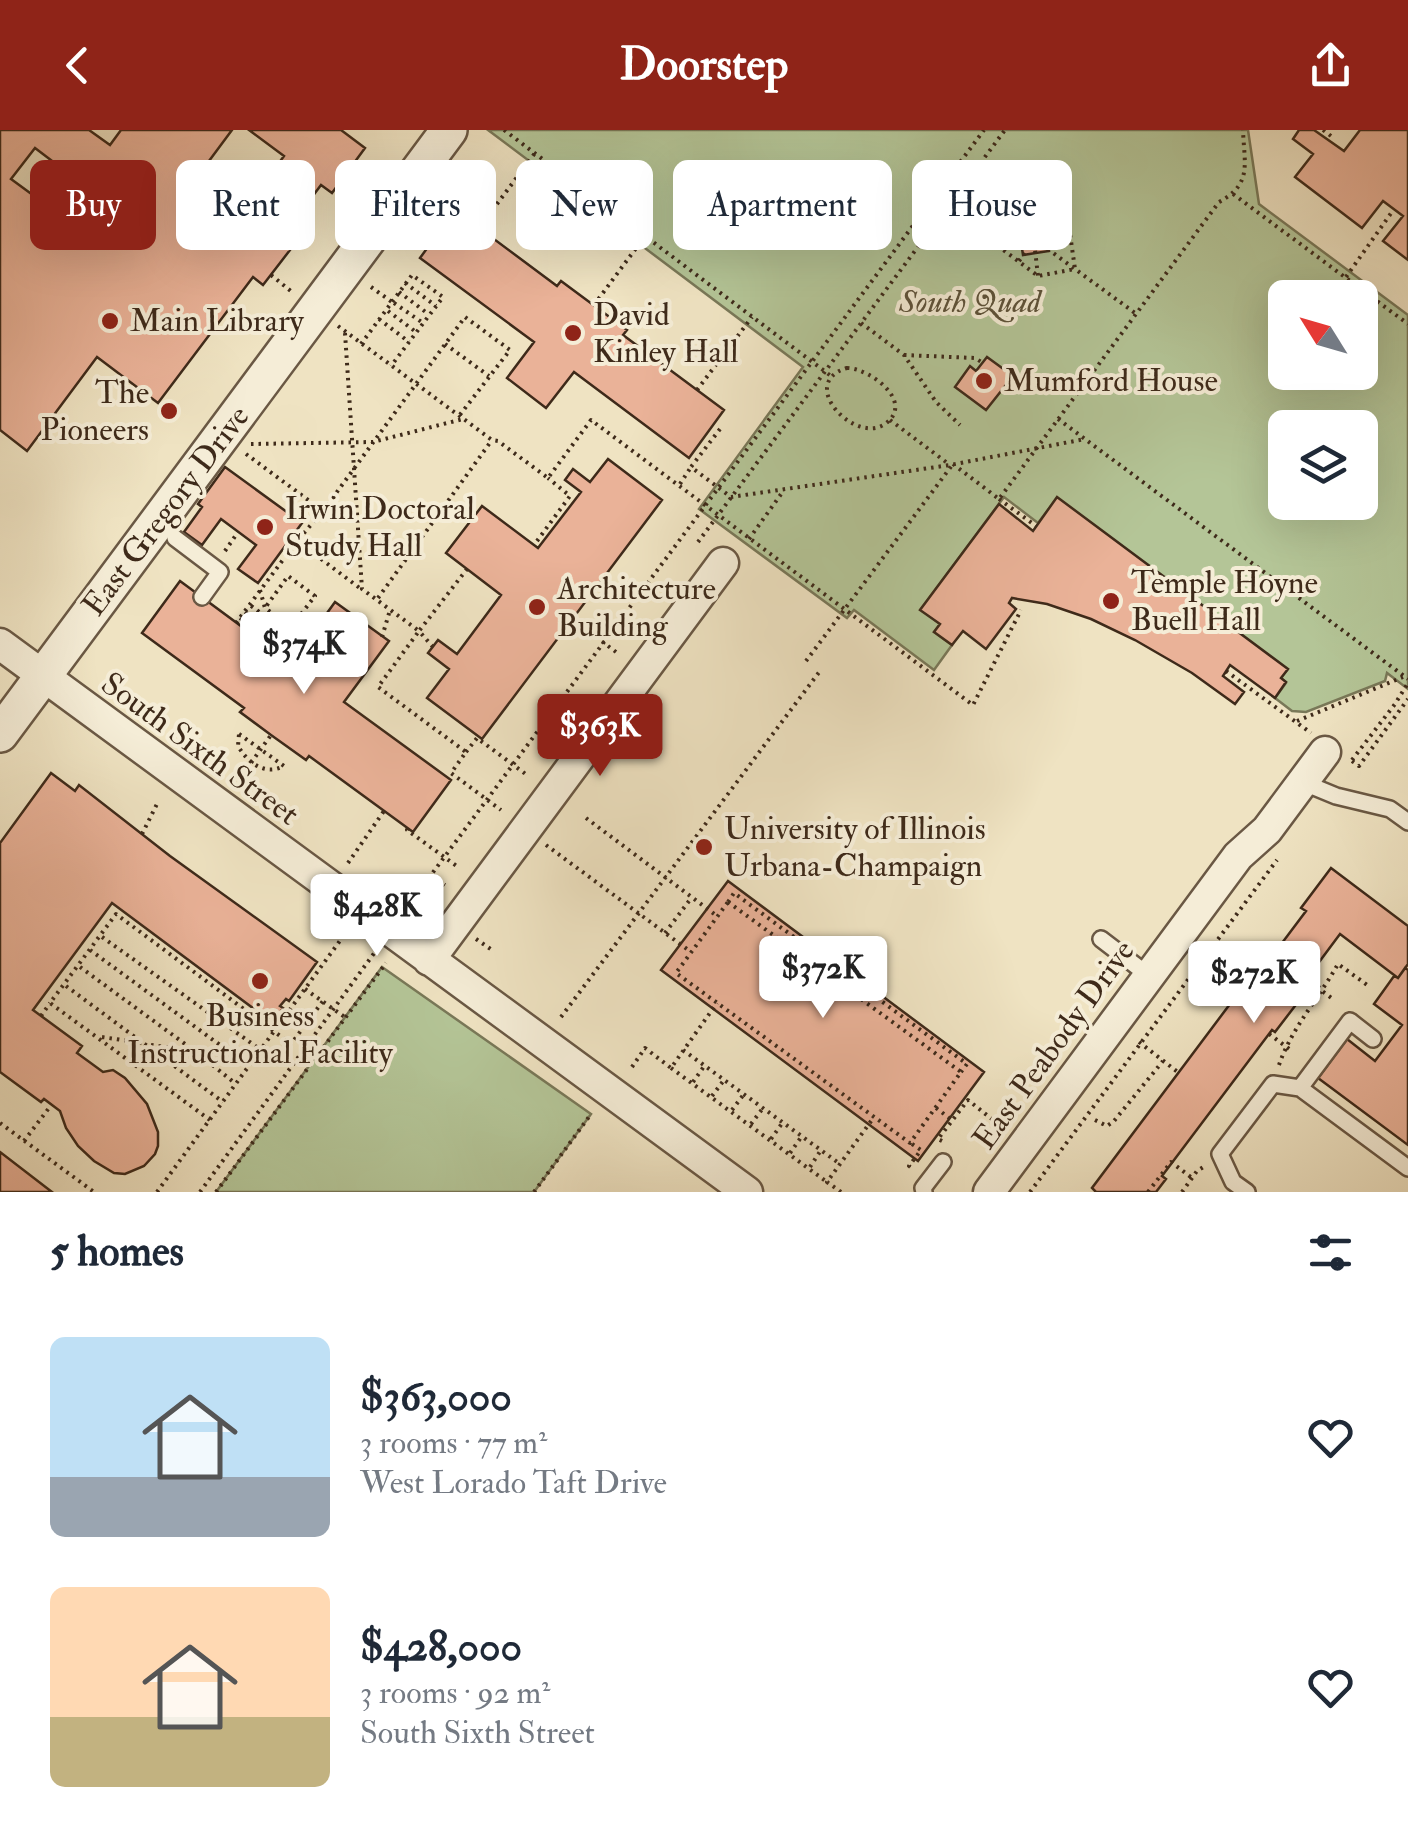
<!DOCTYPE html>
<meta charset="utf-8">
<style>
body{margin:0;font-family:"IM FELL Double Pica",serif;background:#f6f6f7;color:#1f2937;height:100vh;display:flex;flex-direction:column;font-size:38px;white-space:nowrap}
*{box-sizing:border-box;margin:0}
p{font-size:32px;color:#747a83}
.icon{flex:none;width:55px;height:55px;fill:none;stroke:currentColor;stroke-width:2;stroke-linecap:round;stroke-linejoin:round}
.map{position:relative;height:1062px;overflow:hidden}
.drawer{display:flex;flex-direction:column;background:#fff;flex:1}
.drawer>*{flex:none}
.top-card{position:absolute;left:30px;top:30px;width:1350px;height:90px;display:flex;gap:20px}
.needle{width:65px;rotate:307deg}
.fabs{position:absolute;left:1268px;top:150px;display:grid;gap:20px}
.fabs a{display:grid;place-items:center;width:110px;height:110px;border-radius:15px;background:#fff;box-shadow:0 10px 40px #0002;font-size:50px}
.price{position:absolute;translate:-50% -85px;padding:0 22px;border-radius:10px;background:#fff;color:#222;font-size:32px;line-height:65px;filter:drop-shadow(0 2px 5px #0008)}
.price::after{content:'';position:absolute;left:50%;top:60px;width:30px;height:22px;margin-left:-15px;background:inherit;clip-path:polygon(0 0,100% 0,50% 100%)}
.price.selected{background:#8f2418;color:#fff}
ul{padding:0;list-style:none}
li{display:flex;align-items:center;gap:30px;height:250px;padding:0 50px}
li span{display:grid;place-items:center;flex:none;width:280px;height:200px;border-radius:15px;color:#555}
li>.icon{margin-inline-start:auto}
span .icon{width:120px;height:120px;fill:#fffc;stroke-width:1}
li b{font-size:42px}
h2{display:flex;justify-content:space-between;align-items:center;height:120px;padding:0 50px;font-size:42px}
.tag{padding:0 35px;border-radius:15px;background:#fff;box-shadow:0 10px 40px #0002;font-size:35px;line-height:90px}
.tag.selected{background:#8f2418;color:#fff}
header{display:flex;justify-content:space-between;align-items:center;height:130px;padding:0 50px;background:#8f2418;color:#fff;font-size:45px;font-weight:800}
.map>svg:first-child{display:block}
.green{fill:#b4c597;stroke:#797858;stroke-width:2.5;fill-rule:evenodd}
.building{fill:#eab298;stroke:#3e2a1a;stroke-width:2.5;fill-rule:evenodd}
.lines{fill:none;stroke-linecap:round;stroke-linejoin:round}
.service-casing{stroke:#6a5844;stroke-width:20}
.minor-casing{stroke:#6a5844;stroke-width:35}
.tertiary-casing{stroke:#6a5844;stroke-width:40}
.path{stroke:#3e2a1a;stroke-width:4;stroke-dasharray:2.5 5;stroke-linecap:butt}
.service{stroke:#f5edd7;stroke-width:15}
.minor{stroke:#f5edd7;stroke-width:30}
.tertiary{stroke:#f5edd7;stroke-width:35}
.poi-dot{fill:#8f2418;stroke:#f5edd7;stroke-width:4}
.labels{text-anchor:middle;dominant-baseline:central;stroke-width:8;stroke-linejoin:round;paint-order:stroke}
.park-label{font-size:32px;font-style:italic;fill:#5c5139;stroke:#f5edd7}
.poi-label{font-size:32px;fill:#3e2a1a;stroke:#f5edd7;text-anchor:start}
.street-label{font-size:32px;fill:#3e2a1a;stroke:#f5edd7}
</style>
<header><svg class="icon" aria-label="back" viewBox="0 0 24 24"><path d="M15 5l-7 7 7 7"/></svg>Doorstep<svg class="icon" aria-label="share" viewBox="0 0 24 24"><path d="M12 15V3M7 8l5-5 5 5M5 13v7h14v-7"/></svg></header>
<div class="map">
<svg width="1408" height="1062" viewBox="0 0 1408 1062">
<rect width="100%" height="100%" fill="#efe3c2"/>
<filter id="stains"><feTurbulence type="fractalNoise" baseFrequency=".002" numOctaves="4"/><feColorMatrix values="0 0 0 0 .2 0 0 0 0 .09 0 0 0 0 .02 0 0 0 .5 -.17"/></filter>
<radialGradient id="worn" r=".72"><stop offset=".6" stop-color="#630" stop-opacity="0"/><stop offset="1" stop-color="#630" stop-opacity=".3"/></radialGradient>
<path class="green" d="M488,0H1248L1259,74L1408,185V559L1387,543L1385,551L1306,582L1292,581L1275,568L1286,553L1281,548L1287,540L1057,368L1038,393L1004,367L921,479L940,494L934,502L952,515L934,540L854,480L847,488L699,379L803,237ZM1285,168H1360V242H1285ZM1285,298H1360V372H1285Z
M382,837L591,984L534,1062H216Z"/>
<path class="building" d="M0,0H89L110,15L121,0H232L183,66L229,101L284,26L249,0H341L365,18L332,63L321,55L279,111L290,120L263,155L253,147L158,273L97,227L27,321L0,300ZM35,18L64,40L41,71L11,49Z
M1299,0H1314L1344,21L1360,0H1408V130L1383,111L1403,86L1383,71L1362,98L1295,47L1313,24L1293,9Z
M455,80L557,156L561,151L627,200L623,205L724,280L689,328L574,242L546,278L507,248L534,212L420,128Z
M1046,95L1049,121L1023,125L1019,99Z
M987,227L1013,246L986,280L955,257L970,236L976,241Z
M608,329L662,370L482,609L427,568L449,539L428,523L438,510L457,524L501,465L446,423L482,376L538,418L581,362L565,350L573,339L590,352Z
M225,337L302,393L258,453L238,439L256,415L221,389L202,415L184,402L202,377L198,374Z
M1057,367L1288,539L1281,548L1286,552L1275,568L1230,535L1223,546L1244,562L1235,574L1192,543L1135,510L1091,489L1047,474L1012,468L1009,473L1016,479L986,519L963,501L952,515L934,502L940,494L920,480L999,374L1033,401Z
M180,451L291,533L335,472L389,511L344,572L451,650L413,702L309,626L306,630L271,605L240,582L244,578L142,503Z
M51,643L75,661L79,655L170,726L317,832L289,871L286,869L280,876L283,878L273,893L112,773L33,880L82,916L77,923L103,942L113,940L125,948L147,974L158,1002V1016L155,1024L144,1036L125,1044L114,1043L94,1031L78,1016L66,998L60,981L44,969L41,972L0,942V713Z
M1331,738L1408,796V834L1398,848L1340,804L1302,855L1308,859L1275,902L1272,900L1162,1046L1166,1049L1156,1062H1096L1092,1058L1263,830L1267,833L1306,781L1301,778Z
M728,751L984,942L918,1031L661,840Z
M1405,838L1408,840V1015L1318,948L1347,909L1375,931L1402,895L1374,874L1394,846L1398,848Z
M0,1022L52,1062H0Z"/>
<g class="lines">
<defs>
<path id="service" d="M175,408L220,442L202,467
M1302,652L1336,666L1390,679L1408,692
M1101,809L1148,845
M1300,958L1350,891L1373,909
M924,1062L923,1058L943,1032
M1247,1062L1233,1052L1220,1024L1273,954L1300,958L1408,1038"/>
<path id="minor" d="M0,514L747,1062
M429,830L723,433
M989,1062L1238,726L1267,700L1325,622"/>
<path id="tertiary" d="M0,604L449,0"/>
</defs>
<use href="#service" class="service-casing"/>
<use href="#minor" class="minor-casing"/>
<use href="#tertiary" class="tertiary-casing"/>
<path class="path" d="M504,0L831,246
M1323,0L1335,9
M963,57L1135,183
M1233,64L1408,194
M1029,73L1070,104L1075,139L1038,146L998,116L995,79Z
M1030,76L1038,146
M479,98L535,23
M998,116L1067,105
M1019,131L1050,89
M271,145L292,162
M1346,147L1394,79
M405,153L436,176
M371,157L392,172
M399,162L427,183
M394,173L423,193
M594,175L645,106
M388,181L416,202
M379,189L409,212
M861,193L904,225L936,272L960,295
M338,196L492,310L498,311L548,348L591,290L973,575L1021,480
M345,203L362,459L419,501L378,557L466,622L451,643L501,680
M361,214L412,145L443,167L391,236
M445,214L489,246
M904,225L975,228L983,233
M847,238C869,238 916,272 885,294C855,315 796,253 847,238Z
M697,260L752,187
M1058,289L1408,549
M890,290L950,335
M720,299L691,337L731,367L950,335L1085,309
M251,314L373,312L463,289
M246,324L323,381
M953,334L999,369L1219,72C1253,54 1244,33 1243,0
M680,354L691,337
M999,369L1036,396
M749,409L784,360
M297,411L361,459
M537,411L570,366L548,348
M698,412L1005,0
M225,421L238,402
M260,460L265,478L291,497L315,466L288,446L265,478
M378,468L492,310
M245,482L277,505
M240,488L272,511L281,498L250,475
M572,489L620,525
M236,493L297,411L323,381L465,187L510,220L459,286
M382,507L390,480
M433,517L419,501L467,439
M806,531L953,334
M1226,541L1311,603
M1297,591L1403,547
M239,604L284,636C265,646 248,633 238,616Z
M466,622L477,608L527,645
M1352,630L1395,574L1408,553
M1352,631L1359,636L1408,569
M238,651L271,605
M586,688L717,786
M408,698L407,700L458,737
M142,704L157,674
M546,715L691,822
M348,733L384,681
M432,746L445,755
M411,763L431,778
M728,772L961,942L910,1013L676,843Z
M728,772L734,763L967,934L961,942
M402,775C411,764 422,757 431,745L984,0
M665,803L692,767
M102,807L261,920
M476,809L492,820
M90,820L235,926L245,937
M80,837L196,922L236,954
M1309,844L1322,861L1333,869
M66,856L223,972
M305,859L346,888
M41,886L50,873
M561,887L820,541
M1269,904L1292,921
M102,907L142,913
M1139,912L1179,943
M151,915L231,926
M683,920L840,1034
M1279,935C1291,899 1319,868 1338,834L1370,857
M632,937L645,918L671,938L717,873
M671,938L827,1052
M693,952L705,935
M712,966L724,950
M936,978L952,990
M732,980L744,964
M210,990L50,873L116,784L291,914L323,871
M1095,990L1107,996L1114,991L1163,931
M0,993L94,1062
M751,994L763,978
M771,1009L783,992
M24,1011L52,974
M942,1011L938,1009L968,970L998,994
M912,1014L921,1020L909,1036L913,1039
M790,1023L802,1006
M810,1037L821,1020
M157,1062L342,808
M200,1062L375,822
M216,1062L386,833
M534,1062L591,984
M841,1062L827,1052L874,987
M1030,1062L1277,730
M1148,1062L1171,1032L1192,1048
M1182,1062L1197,1041L1205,1036"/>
<use href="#service" class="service"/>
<use href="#minor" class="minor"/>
<use href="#tertiary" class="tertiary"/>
</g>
<g class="poi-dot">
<circle cx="110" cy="191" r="10"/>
<circle cx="573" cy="203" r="10"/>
<circle cx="984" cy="251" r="10"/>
<circle cx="169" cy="281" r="10"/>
<circle cx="265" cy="397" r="10"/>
<circle cx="1111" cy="471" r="10"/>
<circle cx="537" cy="477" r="10"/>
<circle cx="704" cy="717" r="10"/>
<circle cx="260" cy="851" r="10"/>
</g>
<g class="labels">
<g class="park-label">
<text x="970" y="172">South Quad</text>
</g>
<g class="poi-label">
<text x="593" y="185">David<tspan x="593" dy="37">Kinley Hall</tspan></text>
<text x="130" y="191">Main Library</text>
<text x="1004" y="251">Mumford House</text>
<text x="149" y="263" text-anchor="end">The<tspan x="149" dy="37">Pioneers</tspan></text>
<text x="285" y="379">Irwin Doctoral<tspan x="285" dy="37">Study Hall</tspan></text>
<text x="1131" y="453">Temple Hoyne<tspan x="1131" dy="37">Buell Hall</tspan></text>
<text x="557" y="459">Architecture<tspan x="557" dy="37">Building</tspan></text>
<text x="724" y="699">University of Illinois<tspan x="724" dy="37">Urbana-Champaign</tspan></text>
<text x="260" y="886" text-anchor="middle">Business<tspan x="260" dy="37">Instructional Facility</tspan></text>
</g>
<g class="street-label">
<text transform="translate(166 381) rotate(-53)">East Gregory Drive</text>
<text transform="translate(200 619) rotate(36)">South Sixth Street</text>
<text transform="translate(1054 915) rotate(-54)">East Peabody Drive</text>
</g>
</g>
<rect width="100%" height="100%" filter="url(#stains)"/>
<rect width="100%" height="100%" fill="url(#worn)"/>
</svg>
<div class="fabs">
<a><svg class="needle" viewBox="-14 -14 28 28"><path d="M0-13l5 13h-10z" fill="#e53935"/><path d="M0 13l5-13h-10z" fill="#747a83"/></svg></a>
<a><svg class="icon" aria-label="layers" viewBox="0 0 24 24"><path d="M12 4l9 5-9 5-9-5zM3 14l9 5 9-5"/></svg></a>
</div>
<b class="price" style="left:304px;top:567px">$374K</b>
<b class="price selected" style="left:600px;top:649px">$363K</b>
<b class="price" style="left:377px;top:829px">$428K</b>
<b class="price" style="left:823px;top:891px">$372K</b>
<b class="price" style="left:1254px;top:896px">$272K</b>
<div class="top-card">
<a class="tag selected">Buy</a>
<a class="tag">Rent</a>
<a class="tag">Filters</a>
<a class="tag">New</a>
<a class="tag">Apartment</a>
<a class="tag">House</a>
</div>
</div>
<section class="drawer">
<h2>5 homes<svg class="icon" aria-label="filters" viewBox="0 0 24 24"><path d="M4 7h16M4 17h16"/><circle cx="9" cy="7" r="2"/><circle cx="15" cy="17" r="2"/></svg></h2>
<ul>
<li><span style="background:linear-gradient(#bfe0f5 70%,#9aa5b1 0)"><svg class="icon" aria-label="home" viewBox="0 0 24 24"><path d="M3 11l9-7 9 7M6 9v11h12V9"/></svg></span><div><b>$363,000</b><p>3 rooms · 77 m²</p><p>West Lorado Taft Drive</p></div><svg class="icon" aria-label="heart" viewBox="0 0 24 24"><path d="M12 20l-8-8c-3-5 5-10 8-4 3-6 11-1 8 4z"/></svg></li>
<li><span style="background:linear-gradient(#ffd9b3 65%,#c2b280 0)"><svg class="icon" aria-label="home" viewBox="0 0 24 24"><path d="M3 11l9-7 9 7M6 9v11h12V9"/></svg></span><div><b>$428,000</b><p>3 rooms · 92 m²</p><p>South Sixth Street</p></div><svg class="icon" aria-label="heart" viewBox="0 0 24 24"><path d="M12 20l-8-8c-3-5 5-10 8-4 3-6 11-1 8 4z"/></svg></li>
</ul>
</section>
